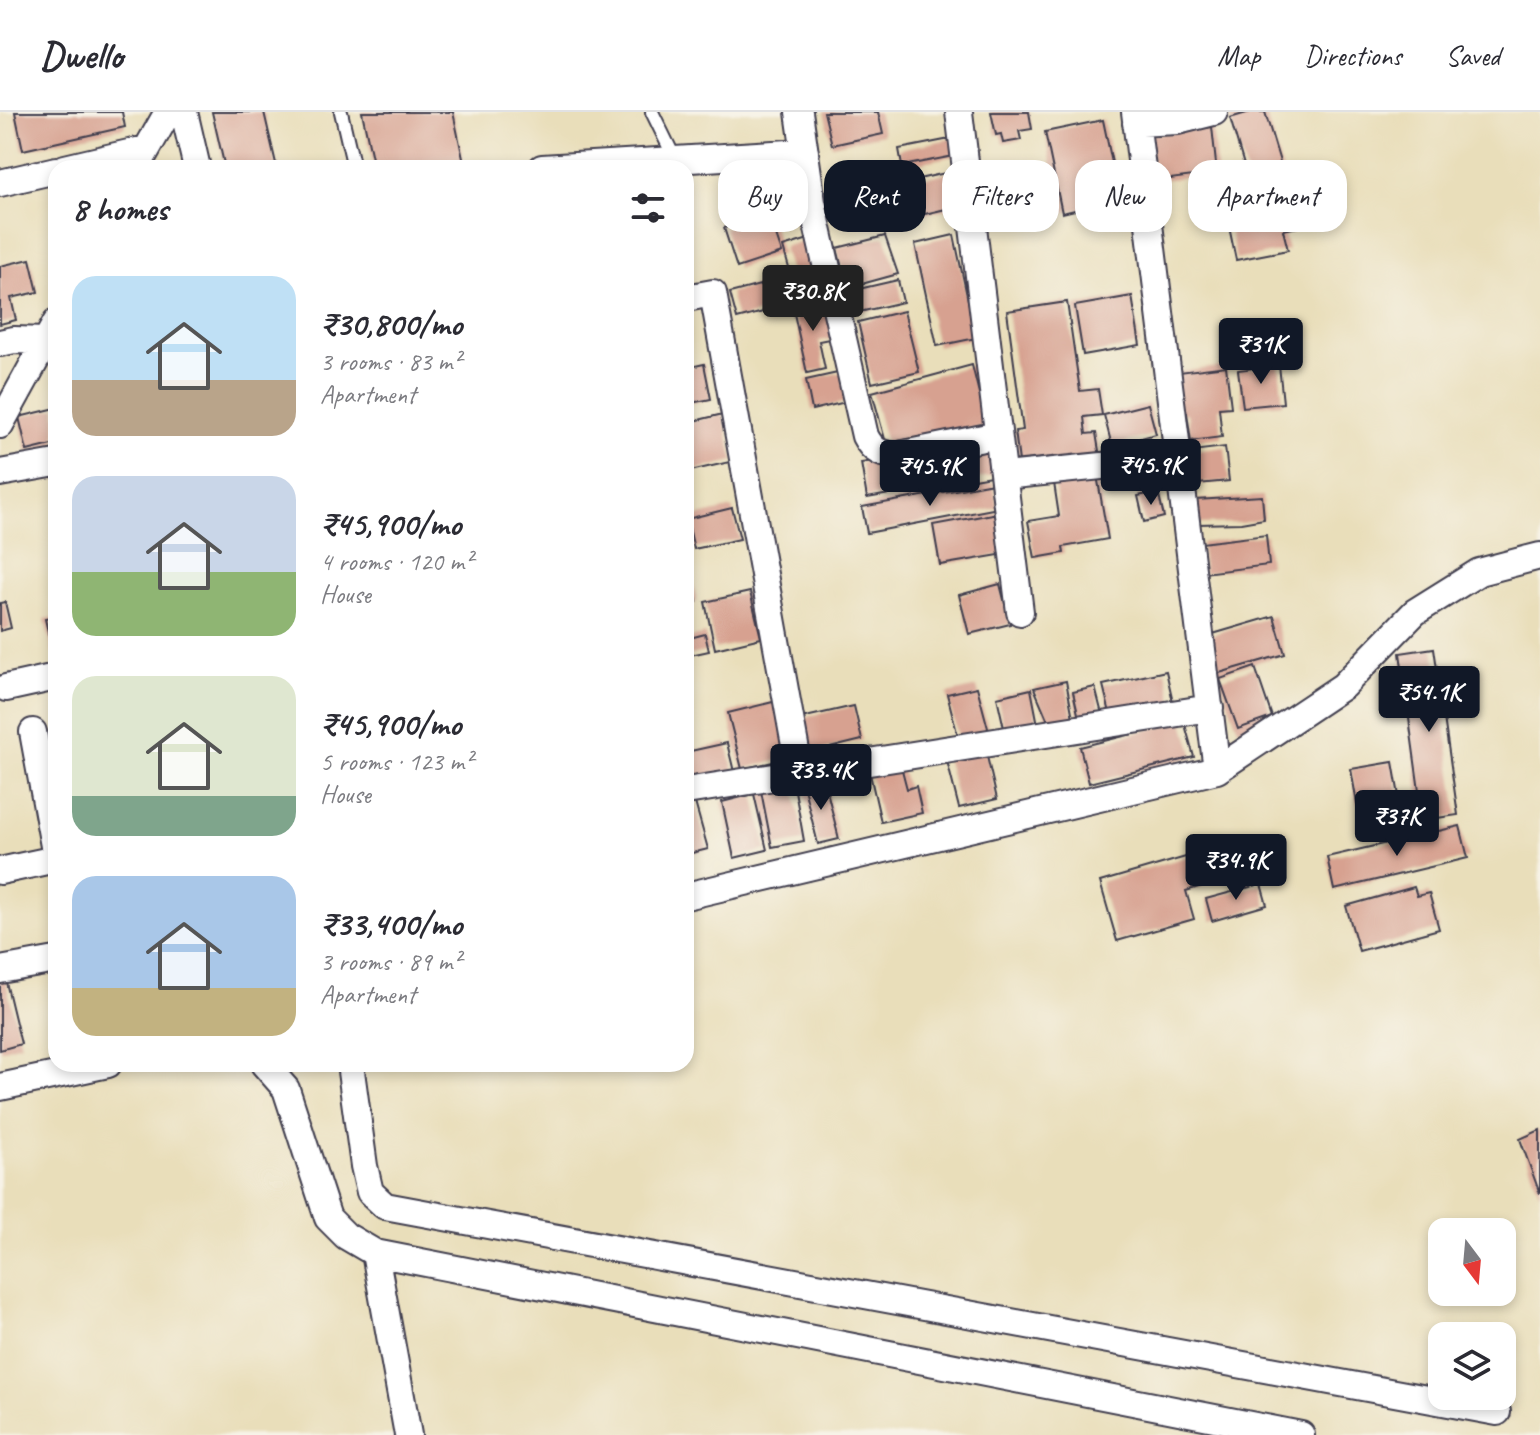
<!DOCTYPE html>
<meta charset="utf-8">
<style>
body{margin:0;font-family:Caveat,sans-serif;background:#f7f7f7;color:#2b2b33;height:100vh;display:flex;flex-direction:column;font-size:30px;white-space:nowrap}
*{box-sizing:border-box;margin:0}
p{font-size:26px;color:#7c7c81}
.icon{flex:none;width:44px;height:44px;fill:none;stroke:currentColor;stroke-width:2;stroke-linecap:round;stroke-linejoin:round}
.map{position:relative;flex:1;overflow:hidden}
.panel{position:absolute;left:48px;top:48px;width:646px;height:912px;display:flex;flex-direction:column;background:#fff;border-radius:24px;box-shadow:0 4px 12px #0003}
.panel>*{flex:none}
.hud{position:absolute;left:718px;top:48px;width:702px;height:72px;display:flex;gap:16px}
.needle{width:52px;rotate:164deg}
.fabs{position:absolute;left:1428px;top:1106px;display:grid;gap:16px}
.fabs a{display:grid;place-items:center;width:88px;height:88px;border-radius:16px;background:#fff;box-shadow:0 4px 12px #0003;font-size:40px}
.price{position:absolute;translate:-50% -68px;padding:0 18px;border-radius:8px;background:#111827;color:#fff;font-size:26px;line-height:52px;filter:drop-shadow(0 2px 4px #0008)}
.price::after{content:'';position:absolute;left:50%;top:48px;width:24px;height:18px;margin-left:-12px;background:inherit;clip-path:polygon(0 0,100% 0,50% 100%)}
.price.on{background:#222;color:#fff}
ul{padding:0;list-style:none}
li{display:flex;align-items:center;gap:24px;height:200px;padding:0 24px}
li span{display:grid;place-items:center;flex:none;width:224px;height:160px;border-radius:24px;color:#555}
li>.icon{margin-inline-start:auto}
span .icon{width:96px;height:96px;fill:#fffc;stroke-width:1}
li b{font-size:34px}
h2{display:flex;justify-content:space-between;align-items:center;height:96px;padding:0 24px;font-size:34px}
.pill{padding:0 28px;border-radius:24px;background:#fff;box-shadow:0 4px 12px #0003;font-size:28px;line-height:72px}
.pill.on{background:#111827;color:#fff}
header{display:flex;align-items:center;gap:48px;box-sizing:border-box;height:112px;padding:0 40px;background:#fff;border-bottom:2px solid #e1e1e2}
header strong{font-size:38px}
nav{display:flex;gap:44px;margin-inline-start:auto;font-size:28px}
.map>svg:first-child{display:block}
.building{fill:#d7a190}
.lines{fill:none;stroke-linecap:round;stroke-linejoin:round}
.service-casing{stroke:#403e4e;stroke-width:16}
.minor-casing{stroke:#403e4e;stroke-width:30}
.service{stroke:#fff;stroke-width:12}
.minor{stroke:#fff;stroke-width:26}
</style>
<header>
<strong>Dwello</strong>
<nav><a>Map</a><a>Directions</a><a>Saved</a></nav>
</header>
<div class="map">
<svg width="1540" height="1323" viewBox="0 0 1540 1323">
<rect width="100%" height="100%" fill="#f7f3e8"/>
<filter id="ink" filterUnits="userSpaceOnUse"><feTurbulence type="fractalNoise" baseFrequency=".0125" numOctaves="2"/><feDisplacementMap in="SourceGraphic" scale="16" xChannelSelector="R" yChannelSelector="G"/><feConvolveMatrix kernelMatrix="1 2 1 2 8 2 1 2 1" color-interpolation-filters="sRGB"/></filter>
<filter id="wash" filterUnits="userSpaceOnUse"><feTurbulence type="fractalNoise" baseFrequency=".006" numOctaves="4" result="noise"/><feDisplacementMap in="SourceGraphic" scale="32" xChannelSelector="R" yChannelSelector="G"/><feGaussianBlur stdDeviation="1.8" result="paint"/><feColorMatrix in="noise" values="0 0 0 0 0 0 0 0 0 0 0 0 0 0 0 0 0 1.4 0 .05"/><feComposite in="paint" operator="in"/></filter>
<g filter="url(#wash)">
<rect width="100%" height="100%" fill="#e9deba"/>
<g id="blocks">
<path class="building" d="M15,0H122L125,15L23,38Z
M212,0H264L277,56H225Z
M362,0H453L465,56H374Z
M824,0H878L883,22L832,33Z
M991,0H1029L1032,17L1019,19L1021,28L1003,31L1001,22L996,23Z
M1250,0H1265L1283,60L1249,70L1230,6Z
M1103,8L1116,70L1124,69L1127,86L1062,101L1045,20Z
M1212,15L1217,61L1155,69L1149,23Z
M955,26L959,43L902,54L899,37Z
M959,58L967,92L891,110L883,75Z
M1288,63L1294,94L1299,93L1303,114L1283,118L1288,138L1236,148L1221,77Z
M877,67L884,96L831,107L825,79Z
M769,102L782,141L737,156L724,116Z
M954,123L976,226L937,234L915,132Z
M885,124L898,162L847,176L837,136Z
M815,125L825,175L796,181L783,135Z
M30,147L38,180L11,186L16,208L0,212V154Z
M786,166L793,192L737,207L730,181Z
M898,168L903,190L855,201L850,179Z
M1132,184L1140,233L1083,243L1075,194Z
M826,189L834,226L819,229L825,257L807,261L793,197Z
M1067,190L1080,279L1098,277L1102,303L1084,305L1086,322L1096,321L1100,345L1020,357L1015,319L1023,318L1007,199Z
M904,199L919,260L872,271L858,210Z
M704,252L711,287L686,292V256Z
M972,253L987,314L886,331L872,280Z
M1279,253L1283,291L1243,295L1238,258Z
M1226,254L1231,295L1219,296L1222,325L1191,329L1187,301L1176,302L1171,261Z
M842,260L846,290L812,298L806,268Z
M1148,292L1156,322L1112,334L1104,303Z
M56,296V332L27,339L19,305Z
M723,302L734,349L686,360V311Z
M996,328L1002,362L867,386L861,351Z
M1225,335L1229,369L1187,373L1183,340Z
M1097,363L1108,427L1063,435L1064,441L1035,446L1028,409L1059,404L1054,371Z
M993,371L998,396L867,421L862,395Z
M1158,380L1164,405L1144,410L1138,384Z
M1262,384L1264,407L1241,411L1198,412L1196,388Z
M732,396L740,427L694,437L687,407Z
M998,401L1005,442L940,453L933,413Z
M1266,423L1269,453L1204,461L1201,431Z
M686,456H690L697,490L686,492Z
M1000,472L1010,512L969,522L959,483Z
M750,480L761,526L715,537L705,490Z
M5,490L11,516L0,519V491Z
M1274,504L1285,542L1216,562L1206,524Z
M56,505V541H53L45,507Z
M705,522L709,539L686,544V527Z
M1434,536L1458,703L1423,708L1400,541Z
M1255,555L1272,605L1238,617L1220,567Z
M1166,559L1174,594L1112,609L1103,573Z
M1066,569L1073,606L1048,609L1034,576Z
M977,575L989,620L959,628L947,582Z
M1095,575L1104,610L1081,615L1073,580Z
M1031,577L1039,618L1006,625L997,585Z
M777,589L790,646L742,657L728,601Z
M854,594L862,628L809,641L801,606Z
M1184,609L1194,645L1089,671L1080,635Z
M727,631L734,660L686,671V640Z
M985,636L997,687L959,696L946,645Z
M1393,650L1399,684L1357,692L1351,657Z
M901,654L907,677L916,674L922,701L881,710L870,662Z
M824,667L839,727L818,732L803,672Z
M794,673L804,729L772,735L761,679Z
M754,682L767,738L734,746L722,690Z
M694,687L708,737L688,742L686,689Z
M1460,714L1468,746L1334,778L1327,745Z
M1196,742L1205,773L1186,779L1194,807L1117,829L1100,770Z
M1261,772L1267,793L1212,809L1206,787Z
M1414,775L1417,784L1429,781L1439,817L1359,839L1346,794Z
M5,866L21,932L0,938V867Z
M1540,1018V1082L1520,1027Z"/>
</g>
</g>
<g filter="url(#ink)">
<use href="#blocks" fill-opacity="0" stroke="#403e4e" stroke-width="2"/>
<g class="lines">
<defs>
<path id="service" d="M341,0L354,56
M652,0L675,47"/>
<path id="minor" d="M184,0L197,56
M799,0L812,90L865,324C873,340 882,343 899,343L998,323
M959,0L1020,500
M1135,0L1217,658
M1136,11L1178,9L1214,0
M138,53L168,0
M65,56L146,37
M542,56L805,40
M0,71L56,58
M686,186L713,181L800,661
M0,231L14,228L47,229
M0,313L56,211
M0,361L56,351
M1004,364L1180,346
M6,576L56,565
M33,620L56,745
M686,679L1210,596
M0,759L56,747
M686,784L1217,658L1343,574L1415,500L1479,460L1540,444
M0,858L56,848
M264,952L286,977L328,1106L346,1124L375,1141L1301,1323
M350,952L364,1054L370,1080L385,1094L1497,1300
M0,975L108,952
M375,1141L408,1323"/>
</defs>
<use href="#service" class="service-casing"/>
<use href="#minor" class="minor-casing"/>
<use href="#service" class="service"/>
<use href="#minor" class="minor"/>
</g>
</g>
</svg>
<div class="fabs">
<a><svg class="needle" viewBox="-14 -14 28 28"><path d="M0-13l5 13h-10z" fill="#e53935"/><path d="M0 13l5-13h-10z" fill="#7c7c81"/></svg></a>
<a><svg class="icon" aria-label="layers" viewBox="0 0 24 24"><path d="M12 4l9 5-9 5-9-5zM3 14l9 5 9-5"/></svg></a>
</div>
<b class="price on" style="left:813px;top:221px">₹30.8K</b>
<b class="price" style="left:1261px;top:274px">₹31K</b>
<b class="price" style="left:1151px;top:395px">₹45.9K</b>
<b class="price" style="left:930px;top:396px">₹45.9K</b>
<b class="price" style="left:1429px;top:622px">₹54.1K</b>
<b class="price" style="left:821px;top:700px">₹33.4K</b>
<b class="price" style="left:1397px;top:746px">₹37K</b>
<b class="price" style="left:1236px;top:790px">₹34.9K</b>
<div class="hud">
<a class="pill">Buy</a>
<a class="pill on">Rent</a>
<a class="pill">Filters</a>
<a class="pill">New</a>
<a class="pill">Apartment</a>
</div>
<section class="panel">
<h2>8 homes<svg class="icon" aria-label="filters" viewBox="0 0 24 24"><path d="M4 7h16M4 17h16"/><circle cx="9" cy="7" r="2"/><circle cx="15" cy="17" r="2"/></svg></h2>
<ul>
<li><span style="background:linear-gradient(#bfe0f5 65%,#b9a48a 0)"><svg class="icon" aria-label="home" viewBox="0 0 24 24"><path d="M3 11l9-7 9 7M6 9v11h12V9"/></svg></span><div><b>₹30,800/mo</b><p>3 rooms · 83 m²</p><p>Apartment</p></div></li>
<li><span style="background:linear-gradient(#c9d6e8 60%,#8fb573 0)"><svg class="icon" aria-label="home" viewBox="0 0 24 24"><path d="M3 11l9-7 9 7M6 9v11h12V9"/></svg></span><div><b>₹45,900/mo</b><p>4 rooms · 120 m²</p><p>House</p></div></li>
<li><span style="background:linear-gradient(#dfe7d0 75%,#7fa58c 0)"><svg class="icon" aria-label="home" viewBox="0 0 24 24"><path d="M3 11l9-7 9 7M6 9v11h12V9"/></svg></span><div><b>₹45,900/mo</b><p>5 rooms · 123 m²</p><p>House</p></div></li>
<li><span style="background:linear-gradient(#a9c7e8 70%,#c2b280 0)"><svg class="icon" aria-label="home" viewBox="0 0 24 24"><path d="M3 11l9-7 9 7M6 9v11h12V9"/></svg></span><div><b>₹33,400/mo</b><p>3 rooms · 89 m²</p><p>Apartment</p></div></li>
</ul>
</section>
</div>
